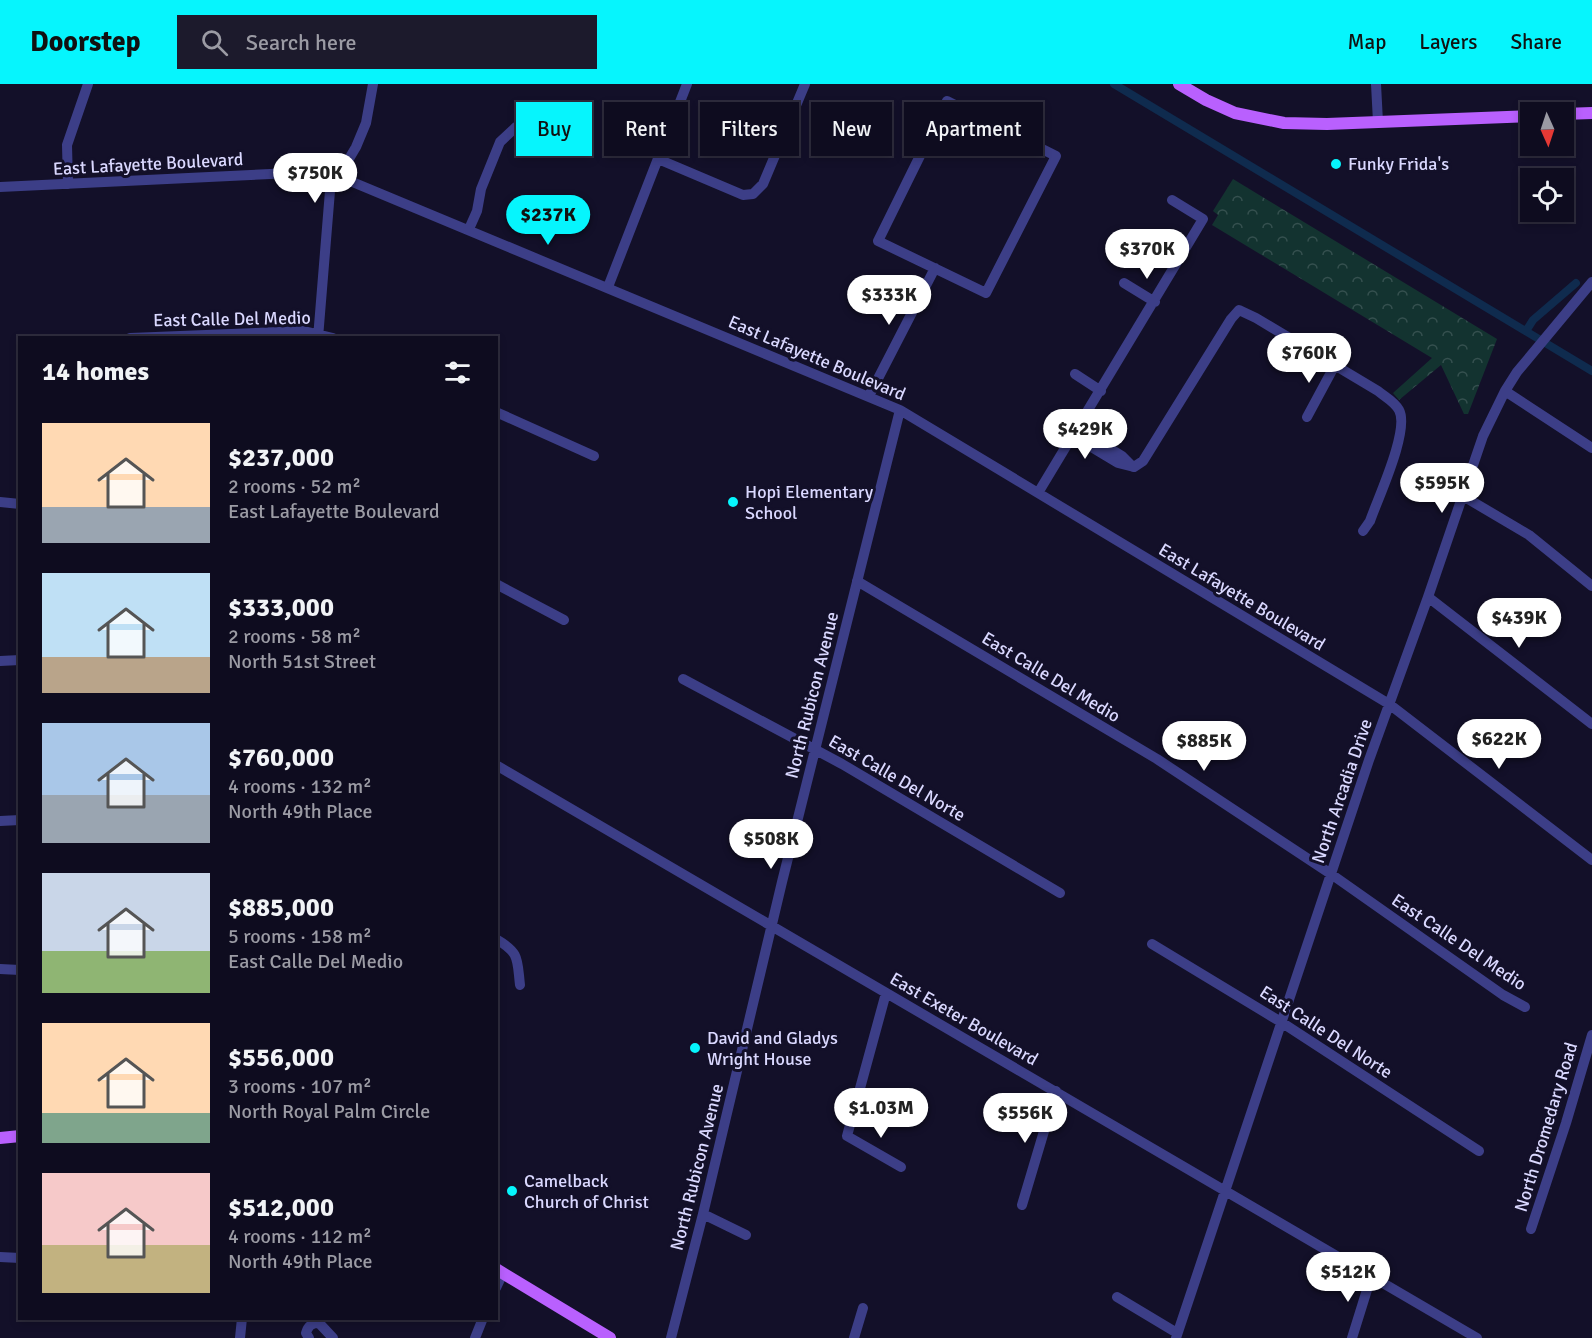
<!DOCTYPE html>
<meta charset="utf-8">
<style>
body{margin:0;font-family:Signika,sans-serif;background:#1c1a2c;color:#f1f3f6;height:100vh;display:flex;flex-direction:column;font-size:22px;white-space:nowrap}
*{box-sizing:border-box;margin:0}
p{font-size:20px;color:#9b9ba4}
.icon{flex:none;width:33px;height:33px;fill:none;stroke:currentColor;stroke-width:2;stroke-linecap:round;stroke-linejoin:round}
.map{position:relative;flex:1;overflow:hidden}
.sheet{position:absolute;left:18px;top:252px;width:480px;height:984px;display:flex;flex-direction:column;background:#0e0c1f;border-radius:0px;box-shadow:0 3px 9px #0003,0 0 0 2px #2e2c3d}
.sheet>*{flex:none}
.banner{position:absolute;left:516px;top:18px;width:570px;height:54px;display:flex;gap:12px}
.needle{width:39px;rotate:177deg}
.fabs{position:absolute;left:1520px;top:18px;display:grid;gap:12px}
.fabs a{display:grid;place-items:center;width:54px;height:54px;border-radius:0px;background:#0e0c1f;box-shadow:0 3px 9px #0003,0 0 0 2px #2e2c3d;font-size:30px}
.price{position:absolute;translate:-50% -51px;padding:0 14px;border-radius:21px;background:#fff;color:#222;font-size:20px;line-height:39px;filter:drop-shadow(0 2px 3px #0008)}
.price::after{content:'';position:absolute;left:50%;top:36px;width:18px;height:14px;margin-left:-9px;background:inherit;clip-path:polygon(0 0,100% 0,50% 100%)}
.price.on{background:#06f5fd;color:#111}
ul{padding:0;list-style:none}
li{display:flex;align-items:center;gap:18px;height:150px;padding:0 24px}
li span{display:grid;place-items:center;flex:none;width:168px;height:120px;border-radius:0px;color:#555}
li>.icon{margin-inline-start:auto}
span .icon{width:72px;height:72px;fill:#fffc;stroke-width:1}
li b{font-size:26px}
h2{display:flex;justify-content:space-between;align-items:center;height:72px;padding:0 24px;font-size:26px}
.pill{padding:0 21px;border-radius:0px;background:#0e0c1f;box-shadow:0 3px 9px #0003,0 0 0 2px #2e2c3d;font-size:21px;line-height:54px}
.pill.on{background:#06f5fd;color:#111}
header{display:flex;align-items:center;gap:36px;box-sizing:border-box;height:84px;padding:0 30px;background:#06f5fd;color:#111}
header strong{font-size:28px}
nav{display:flex;gap:33px;margin-inline-start:auto;font-size:21px}
.search{width:420px;height:54px;background:#1c1a2c;display:flex;align-items:center;gap:15px;box-sizing:border-box;padding:0 21px;border-radius:0px;color:#9b9ba4;font-size:22px}
.map>svg:first-child{display:block}
.park{fill:url(#park-crowns)}
.lines{fill:none;stroke-linecap:round;stroke-linejoin:round}
.canal{stroke:#0f2b4e;stroke-width:8}
.minor{stroke:#3c3e87;stroke-width:10}
.major{stroke:#b960fe;stroke-width:12}
.poi-dot{fill:#06f5fd;stroke:#131029;stroke-width:2}
.labels{text-anchor:middle;dominant-baseline:central;stroke-width:6;stroke-linejoin:round;paint-order:stroke}
.street-label{font-size:18px;fill:#dad8ff;stroke:#131029}
.poi-label{font-size:18px;fill:#dad8ff;stroke:#131029;text-anchor:start}
</style>
<header>
<strong>Doorstep</strong>
<div class="search"><svg class="icon" aria-label="search" viewBox="0 0 24 24"><circle cx="10" cy="10" r="6"/><path d="M15 15l6 6"/></svg>Search here</div>
<nav><a>Map</a><a>Layers</a><a>Share</a></nav>
</header>
<div class="map">
<svg width="1592" height="1254" viewBox="0 0 1592 1254">
<defs>
<pattern id="park-crowns" width="20" height="18" patternUnits="userSpaceOnUse" patternTransform="scale(1.5)"><rect width="20" height="18" fill="#133330"/><path d="M2 6a3 3 0 1 1 6 0M12 15a3 3 0 1 1 6 0" fill="none" stroke="#35504f"/></pattern>
</defs>
<rect width="100%" height="100%" fill="#131029"/>
<path class="park" d="M1233,95L1497,255L1468,330H1464L1441,281L1399,316L1393,309L1432,274L1212,141L1218,131L1213,127Z"/>
<g class="lines">
<path class="canal" d="M1114,0L1592,287
M1526,247L1533,236L1576,199"/>
<path class="minor" d="M1376,0L1378,38
M947,17L1056,72L986,209L878,157Z
M658,75L743,111L753,110L763,100L805,0
M68,100L67,61L88,0
M0,103L313,88L338,92L900,326L1389,620L1592,776
M469,145L477,127L481,105L500,58L516,43
M1124,199L1155,218
M608,203L687,0
M130,254L304,247L333,254
M318,254L330,107L356,63L366,39L373,0
M1075,290L1101,307
M1505,307L1592,364
M869,312L935,184
M496,328L594,372
M1307,333L1335,281
M1078,345L1122,372L1133,383
M1073,352L1118,379L1134,383
M1134,383L1143,377L1231,235L1239,226L1256,234L1378,307C1385,313 1394,317 1399,326C1410,346 1378,414 1370,437L1363,447
M1038,409L1203,135L1172,116
M1463,412L1529,451L1592,502
M0,418L20,420
M857,497L1157,675L1331,790L1503,911L1525,923
M496,500L564,536
M1428,513L1592,640
M0,577L20,576
M683,595L842,680L1060,809
M496,681L1477,1254
M0,737L20,736
M496,855C520,869 517,875 520,901
M1152,860L1281,938L1479,1067
M0,885L20,886
M886,909L847,1052L901,1083
M1022,1121L1056,1007
M703,1130L746,1151
M1531,1145L1566,1039L1592,951
M0,1173L20,1174
M496,1204L503,1189
M1117,1213L1177,1249
M240,1254L242,1234
M309,1254L306,1249C308,1242 311,1239 319,1239L333,1254
M475,1254L483,1234
M671,1254L703,1130L782,798L900,326
M854,1254L863,1224
M1176,1254L1369,676L1428,513L1483,352L1505,307L1517,288L1592,198
M1352,1254L1371,1193"/>
<path class="major" d="M1179,0L1206,16L1235,29L1284,39L1327,40L1530,32
M1563,30L1592,29
M0,1054L20,1052
M496,1185L610,1254"/>
</g>
<g class="poi-dot">
<circle cx="1336" cy="80" r="6"/>
<circle cx="733" cy="418" r="6"/>
<circle cx="695" cy="964" r="6"/>
<circle cx="512" cy="1107" r="6"/>
</g>
<g class="labels">
<g class="street-label">
<text transform="translate(148 80) rotate(-3)">East Lafayette Boulevard</text>
<text transform="translate(232 235) rotate(-1)">East Calle Del Medio</text>
<text transform="translate(817 274) rotate(23)">East Lafayette Boulevard</text>
<text transform="translate(1242 513) rotate(31)">East Lafayette Boulevard</text>
<text transform="translate(1051 593) rotate(31)">East Calle Del Medio</text>
<text transform="translate(812 611) rotate(-76)">North Rubicon Avenue</text>
<text transform="translate(897 694) rotate(30)">East Calle Del Norte</text>
<text transform="translate(1342 707) rotate(-71)">North Arcadia Drive</text>
<text transform="translate(1459 858) rotate(34)">East Calle Del Medio</text>
<text transform="translate(964 935) rotate(30)">East Exeter Boulevard</text>
<text transform="translate(1326 948) rotate(33)">East Calle Del Norte</text>
<text transform="translate(1546 1043) rotate(-73)">North Dromedary Road</text>
<text transform="translate(697 1083) rotate(-76)">North Rubicon Avenue</text>
</g>
<g class="poi-label">
<text x="1348" y="80">Funky Frida's</text>
<text x="745" y="408">Hopi Elementary<tspan x="745" dy="21">School</tspan></text>
<text x="707" y="954">David and Gladys<tspan x="707" dy="21">Wright House</tspan></text>
<text x="524" y="1097">Camelback<tspan x="524" dy="21">Church of Christ</tspan></text>
</g>
</g>
</svg>
<div class="fabs">
<a><svg class="needle" viewBox="-14 -14 28 28"><path d="M0-13l5 13h-10z" fill="#e53935"/><path d="M0 13l5-13h-10z" fill="#9b9ba4"/></svg></a>
<a><svg class="icon" aria-label="locate" viewBox="0 0 24 24"><circle cx="12" cy="12" r="6"/><path d="M12 2v4M12 18v4M2 12h4M18 12h4"/></svg></a>
</div>
<b class="price" style="left:315px;top:120px">$750K</b>
<b class="price on" style="left:548px;top:162px">$237K</b>
<b class="price" style="left:1147px;top:196px">$370K</b>
<b class="price" style="left:889px;top:242px">$333K</b>
<b class="price" style="left:1309px;top:300px">$760K</b>
<b class="price" style="left:1085px;top:376px">$429K</b>
<b class="price" style="left:1442px;top:430px">$595K</b>
<b class="price" style="left:1519px;top:565px">$439K</b>
<b class="price" style="left:1499px;top:686px">$622K</b>
<b class="price" style="left:1204px;top:688px">$885K</b>
<b class="price" style="left:771px;top:786px">$508K</b>
<b class="price" style="left:881px;top:1055px">$1.03M</b>
<b class="price" style="left:1025px;top:1060px">$556K</b>
<b class="price" style="left:1348px;top:1219px">$512K</b>
<div class="banner">
<a class="pill on">Buy</a>
<a class="pill">Rent</a>
<a class="pill">Filters</a>
<a class="pill">New</a>
<a class="pill">Apartment</a>
</div>
<section class="sheet">
<h2>14 homes<svg class="icon" aria-label="filters" viewBox="0 0 24 24"><path d="M4 7h16M4 17h16"/><circle cx="9" cy="7" r="2"/><circle cx="15" cy="17" r="2"/></svg></h2>
<ul>
<li><span style="background:linear-gradient(#ffd9b3 70%,#9aa5b1 0)"><svg class="icon" aria-label="home" viewBox="0 0 24 24"><path d="M3 11l9-7 9 7M6 9v11h12V9"/></svg></span><div><b>$237,000</b><p>2 rooms · 52 m²</p><p>East Lafayette Boulevard</p></div></li>
<li><span style="background:linear-gradient(#bfe0f5 70%,#b9a48a 0)"><svg class="icon" aria-label="home" viewBox="0 0 24 24"><path d="M3 11l9-7 9 7M6 9v11h12V9"/></svg></span><div><b>$333,000</b><p>2 rooms · 58 m²</p><p>North 51st Street</p></div></li>
<li><span style="background:linear-gradient(#a9c7e8 60%,#9aa5b1 0)"><svg class="icon" aria-label="home" viewBox="0 0 24 24"><path d="M3 11l9-7 9 7M6 9v11h12V9"/></svg></span><div><b>$760,000</b><p>4 rooms · 132 m²</p><p>North 49th Place</p></div></li>
<li><span style="background:linear-gradient(#c9d6e8 65%,#8fb573 0)"><svg class="icon" aria-label="home" viewBox="0 0 24 24"><path d="M3 11l9-7 9 7M6 9v11h12V9"/></svg></span><div><b>$885,000</b><p>5 rooms · 158 m²</p><p>East Calle Del Medio</p></div></li>
<li><span style="background:linear-gradient(#ffd9b3 75%,#7fa58c 0)"><svg class="icon" aria-label="home" viewBox="0 0 24 24"><path d="M3 11l9-7 9 7M6 9v11h12V9"/></svg></span><div><b>$556,000</b><p>3 rooms · 107 m²</p><p>North Royal Palm Circle</p></div></li>
<li><span style="background:linear-gradient(#f6c9c9 60%,#c2b280 0)"><svg class="icon" aria-label="home" viewBox="0 0 24 24"><path d="M3 11l9-7 9 7M6 9v11h12V9"/></svg></span><div><b>$512,000</b><p>4 rooms · 112 m²</p><p>North 49th Place</p></div></li>
</ul>
</section>
</div>
